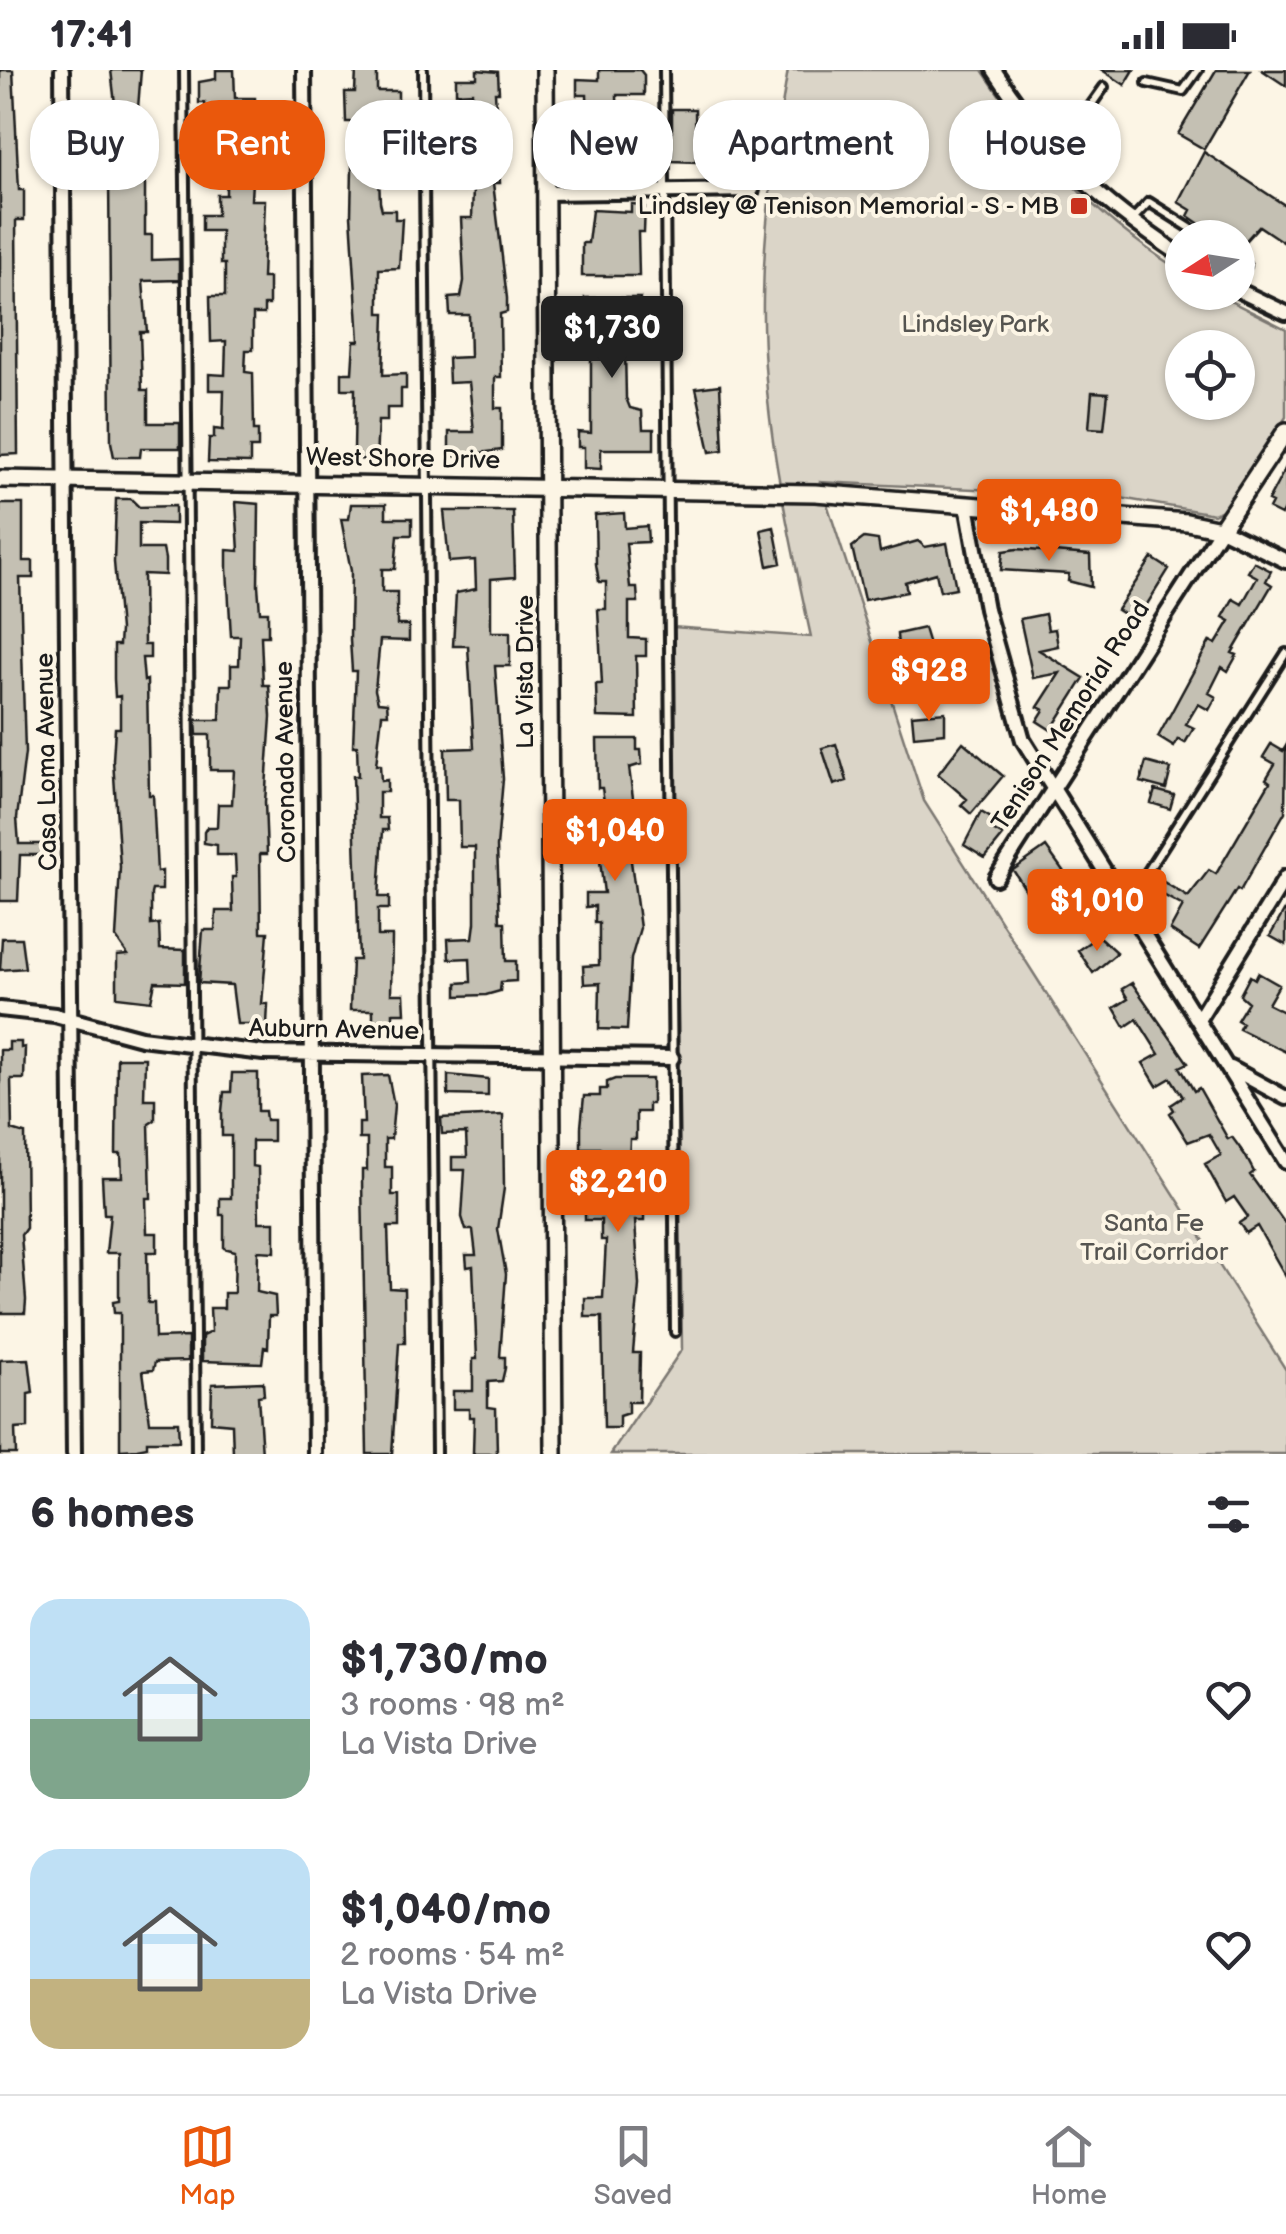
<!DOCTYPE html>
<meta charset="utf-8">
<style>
body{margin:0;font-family:"Balsamiq Sans",sans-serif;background:#f2f2f3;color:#2b2b33;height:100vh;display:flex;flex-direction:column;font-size:38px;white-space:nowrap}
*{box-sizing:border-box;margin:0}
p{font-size:32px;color:#7c7c81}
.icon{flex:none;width:55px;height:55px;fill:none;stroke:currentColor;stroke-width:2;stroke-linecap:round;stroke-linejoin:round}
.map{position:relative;height:1384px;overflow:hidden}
.panel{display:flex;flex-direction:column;background:#fff;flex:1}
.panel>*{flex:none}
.guide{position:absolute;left:30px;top:30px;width:1228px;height:90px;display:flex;gap:20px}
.needle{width:65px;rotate:258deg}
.tools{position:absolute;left:1165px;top:150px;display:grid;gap:20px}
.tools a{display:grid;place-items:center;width:90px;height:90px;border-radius:50%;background:#fff;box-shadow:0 2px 8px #0004;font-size:50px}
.price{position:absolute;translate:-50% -85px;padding:0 22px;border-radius:10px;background:#ea580c;color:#fff;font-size:32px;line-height:65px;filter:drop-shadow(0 2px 5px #0008)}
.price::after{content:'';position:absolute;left:50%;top:60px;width:30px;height:22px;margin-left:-15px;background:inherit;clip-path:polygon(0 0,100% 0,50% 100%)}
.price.on{background:#222;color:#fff}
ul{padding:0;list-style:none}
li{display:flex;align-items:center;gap:30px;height:250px;padding:0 30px}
li span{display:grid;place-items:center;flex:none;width:280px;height:200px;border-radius:30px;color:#555}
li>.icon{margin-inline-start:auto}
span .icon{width:120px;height:120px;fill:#fffc;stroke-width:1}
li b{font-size:42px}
h2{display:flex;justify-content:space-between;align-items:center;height:120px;padding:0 30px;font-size:42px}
.chip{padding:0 35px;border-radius:40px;background:#fff;box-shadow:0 2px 8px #0004;font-size:35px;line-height:90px}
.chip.on{background:#ea580c;color:#fff}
.status{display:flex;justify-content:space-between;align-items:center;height:70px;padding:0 50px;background:#fff;direction:ltr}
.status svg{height:28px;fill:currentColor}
.dock{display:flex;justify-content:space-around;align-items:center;height:140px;border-top:2px solid #e1e1e2;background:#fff;font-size:28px;color:#7c7c81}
.dock a{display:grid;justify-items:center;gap:5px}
.dock .on{color:#ea580c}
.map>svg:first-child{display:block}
.green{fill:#dbd5c8;stroke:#7c7872;stroke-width:2.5;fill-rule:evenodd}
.building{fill:#c4c0b3;stroke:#1c1c1c;stroke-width:2.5}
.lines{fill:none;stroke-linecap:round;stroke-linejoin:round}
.service-casing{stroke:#1c1c1c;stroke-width:14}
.minor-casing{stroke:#1c1c1c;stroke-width:20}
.tertiary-casing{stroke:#1c1c1c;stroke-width:22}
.service{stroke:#fcf5e5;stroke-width:6}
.minor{stroke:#fcf5e5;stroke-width:12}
.tertiary{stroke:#fcf5e5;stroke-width:15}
.poi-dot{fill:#c8321e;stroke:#fcf5e5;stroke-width:4}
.labels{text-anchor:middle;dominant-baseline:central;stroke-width:8;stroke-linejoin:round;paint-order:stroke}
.poi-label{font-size:25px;fill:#1c1c1c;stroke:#fcf5e5;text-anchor:end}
.park-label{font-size:25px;fill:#555450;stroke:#fcf5e5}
.street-label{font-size:25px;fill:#1c1c1c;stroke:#fcf5e5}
</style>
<div class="status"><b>17:41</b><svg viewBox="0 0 49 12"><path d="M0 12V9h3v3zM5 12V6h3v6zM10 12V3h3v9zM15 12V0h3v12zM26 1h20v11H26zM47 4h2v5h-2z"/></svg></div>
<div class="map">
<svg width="1286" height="1384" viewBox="0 0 1286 1384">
<rect width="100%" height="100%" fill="#fcf5e5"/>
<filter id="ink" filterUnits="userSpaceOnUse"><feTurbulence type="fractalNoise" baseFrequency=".01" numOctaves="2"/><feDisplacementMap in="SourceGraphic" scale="20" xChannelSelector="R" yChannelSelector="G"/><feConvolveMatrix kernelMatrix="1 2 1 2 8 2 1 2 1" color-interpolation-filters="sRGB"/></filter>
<g filter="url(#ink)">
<path class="green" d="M788,0H982C1042,89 1091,144 1182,202V222L1214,223L1286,259V347L1223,440L1214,444L1103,425L820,412L924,731L1286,1300V1384H611L682,1279L673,557L811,567C787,455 761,343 763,228C764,151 775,75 788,0ZM1182,278H1238V332H1182Z"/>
<path class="building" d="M0,0H13L19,120H24V150H16L18,384L0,385Z
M111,0H141L133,102H145V165H152V190L179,189V210L143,211L147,262H140L142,320H148V353H180V378H141L140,387H114L111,372L109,101H113L114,87H118V59Z
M216,0H234L235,28H255V47H260L258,108L252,110L251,130H265L262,208H269V235H264V244H253V280H246L245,302L253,303L254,360H258V378H250V393L208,392L209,368H214V359L223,360L224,320H209V304L225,305L226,271L211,272L210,226H225V194H221V161H202V145H217V125H226V78H214V42H206L205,33H199V12L216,9Z
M356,0H377V21H398V39H408V52H377L376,75H384V91H394L395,107H379L380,132L382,140H395V149H402L399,198L379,199V243H385L383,305L406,304V319H401V338H387V351H378L376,390L358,389V383H354L355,319H342V303H352L354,271H359L351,145L353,52H346L345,22H355Z
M477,0L498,2L499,22H495L500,113H493L507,228V242L500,244L501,307H495V338H502V380L449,387V362H474L469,312L449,313L448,288L470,287L469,245H450L449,228L461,227L464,211L461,148H472L474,88V60L468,61L467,50L473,47L472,22L456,23V8H477Z
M599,0H640L644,5V25H617L618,77H640L641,107L592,103V94H587L591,44H588L587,25H577V9L599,10Z
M1102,0H1134L1125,15Z
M1216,0H1250L1204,79L1178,64Z
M1262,0H1286V16Z
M672,39H695L696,92L672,91Z
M757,47V90L735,91L732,74L724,75L723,48Z
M1204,82L1286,136V174L1259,156L1238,179V168H1220L1188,146L1191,140L1178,132Z
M631,134L645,135L644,162H638L639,206H582V173H588L592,140L631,142Z
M585,228H640L637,276L625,279L626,328L630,338L642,341L643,359H654V379H601V399L584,398V377H578V362L591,363V269Z
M720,315L723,380L710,382L696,318Z
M1092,322L1108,323L1104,359L1089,358Z
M1286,397V435L1281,445L1269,439L1272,433L1268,431Z
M116,429H131L139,437L175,436V454L139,453V479H163L165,489V505L143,504L144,575H150V588H142L144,611L147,610L149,725H153L157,802L162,801V820H152L151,824V855L159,854L160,879L185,880V913L155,912L151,931L117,927V886L128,885L116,868L120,797L113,690L115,658H120V626L115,627L114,609V575H119L120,560L114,492Z
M236,432L259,434L258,515L260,542H268V566H261L263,615H269L271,647L265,732L267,784H260L261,862H268L262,934H268L267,954H237L232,915L199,913L203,860H215L216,841H233L232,807H236L235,785H217V775L204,773V762L207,757H217L218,734H232L234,700H210V665H197L196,650H220L221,615H231V595H239L240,566H231L227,499V480L239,481Z
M0,434H23V491H33V508H20L25,683L17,748L19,774H44V785H20L18,831H0Z
M351,434H386V448H412V465H398L395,499H382V522H397V555H409V571L380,570L375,620L378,632L387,633L388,644H382L376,695H380L381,711L387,710V722H379V748H387L388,760H383L379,827H389V839H378V866H392L391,924H404L405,943H393V951H373V940H350L352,890H359L353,706H358L357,676H353L356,601H352L350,570L351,501L341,449H349Z
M444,441H513L515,507L491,509V562H510V596H495L503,709L497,777L500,852H505L506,891H516V911L501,912L500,921L486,925L457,926V913L471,912L470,888L449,889L448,869L473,868L475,853V777H460L459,730H446L445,679L474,678L468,576H453L456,523L476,519L475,490L449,492Z
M624,443L625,458L647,456L648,472L626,473L630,518H637L638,532H629V568L646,569V586H636L637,648L597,647L596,614H602L598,539H606V512H599L596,494L595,445Z
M774,457L781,493L768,496L761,460Z
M864,468L878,470L880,482L918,471L925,477L947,473L956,518L940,521L936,503L905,512L907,522L864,530L852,477Z
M1017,479L1090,485L1091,517L1068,511L1069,504L1001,500L1003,481Z
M1152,488L1169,499L1136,552L1117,540Z
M1254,492L1271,501L1266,511L1272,515L1232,583L1237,585L1228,601L1222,597L1209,623L1216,627L1209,640L1198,634L1186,654L1194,658L1185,673L1178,669L1174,677L1158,667L1210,571L1216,574L1230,551L1223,547L1233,529L1242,534L1257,507L1248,502Z
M1045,544L1048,560L1055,559L1058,576L1039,580L1084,608L1051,660L1037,651L1044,640L1038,637L1060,603L1033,608L1020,549Z
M924,558L939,608L913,615L907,601L912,599L910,576L898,577L897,564Z
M945,642V663L914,666L912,645Z
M597,669H637V680H641L642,694L629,698L635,743L632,769H628L640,858L631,889L627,960L599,959L600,913L584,914L583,896L599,895V853H595V836L586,837V823H604L599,783L604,732L602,718H598Z
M963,672L1003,706L971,744L961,735L967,729L938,704Z
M836,674L847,711L834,715L822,678Z
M1271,674L1283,681L1286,676L1285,742L1240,821L1237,819L1199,879L1170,860L1183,836L1156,821L1162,811L1188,827L1209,800L1216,804L1270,712L1266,709L1275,694L1263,687Z
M1146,692L1171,699L1166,719L1140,712Z
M1155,720L1174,725L1170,739L1151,733Z
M981,742L996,751L991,759L1003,766L985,788L964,775Z
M1046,777L1082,827L1055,845L1037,816L1027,822L1013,800Z
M1286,838V875L1270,866Z
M1098,866L1117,883L1093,903L1078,880Z
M2,868H21L25,898L0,900Z
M1258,903L1279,915L1268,934L1286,943V982L1239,959L1242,953L1237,950L1248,932L1240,925L1250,906L1255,909Z
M1132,913L1188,993L1180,997L1194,1021L1199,1018L1228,1069L1232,1067L1245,1085L1254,1102L1250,1105L1286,1155V1207L1257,1156L1246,1163L1239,1153L1248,1147L1234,1127L1226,1132L1205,1094L1221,1085L1209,1064L1188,1072L1170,1043L1174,1040L1171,1035L1183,1027L1171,1008L1157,1016L1143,993L1159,984L1137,949L1125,957L1114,938L1128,929L1122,919Z
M9,972H21V978L25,977L24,1009H11L12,1060L25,1064L26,1158L21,1165L26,1230L25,1243H0V980H9Z
M117,988H145L144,1029H155V1050L149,1054L151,1128H146L147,1163H157V1182H147L148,1233H154L155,1268L188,1267V1291L155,1292L153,1300L143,1301L150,1352H178L179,1371H147V1377L137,1379L120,1380V1243H114L113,1232L119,1231V1183H106L110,1144H104L103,1126L102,1107H122L121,1084H116Z
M232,1003H258V1041H265L266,1050H273V1071H252V1096L258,1097L259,1152H275V1182L258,1181L257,1222L275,1226L276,1246H269L268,1278L264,1277L262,1293L202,1291V1266L211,1262L210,1238H224V1223H234L235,1181L224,1178V1145H220V1128H231V1066H222V1041L224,1022H231Z
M388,1005L394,1035L391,1069H385V1097H392V1125H399V1157H388L390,1218L404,1219L405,1273H399L392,1384H367L362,1111V1100H367V1069H359V1053H364L362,1006Z
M448,1005L488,1009V1026L448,1025Z
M615,1009H652V1034H648V1042H636V1069H630L629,1097H651V1114H632V1137H644V1151H635L639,1215L633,1283H640L639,1332H628V1343L619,1346V1358H604L602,1247H585V1228H603L606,1170H601V1150H585V1137H604V1100H600V1078H581V1057L584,1026H600V1019H607V1012Z
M503,1045L504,1118L498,1159L506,1204L500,1287H505V1298L502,1311L488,1312V1337L496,1338L497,1384H473L474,1347H469V1339H453V1321H473V1289H477L473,1196L467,1197L466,1185H476L473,1160H466L462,1147L465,1100H452V1087H467L466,1063L442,1064L441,1048Z
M29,1289L33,1323L28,1324V1358L15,1359L16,1384H0V1290Z
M263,1312L264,1325L258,1326L262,1384H233L232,1354L211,1352L212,1314Z"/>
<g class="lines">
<defs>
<path id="service" d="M184,0L196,1384
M423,0L436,1384
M664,0L675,1262
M1147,13L1183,21L1198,0
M1058,82L1104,17
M1131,151L1149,132L1206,168
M1238,186L1246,196L1238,207
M1127,834L1286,583"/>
<path id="minor" d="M62,0L74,1384
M304,0L315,1384
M994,0C1052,87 1095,128 1182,186
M545,123L752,120
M1238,220L1286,243
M967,435L986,539L1023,670L1286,1092
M996,808L1221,459L1286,491
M0,939L55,945L141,968L263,983L672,988
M1198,950L1286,807
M1231,998L1286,1028"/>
<path id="tertiary" d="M545,0L554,1384
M0,409L815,423L1187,452L1221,459L1286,361"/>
</defs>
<use href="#service" class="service-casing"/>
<use href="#minor" class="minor-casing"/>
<use href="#tertiary" class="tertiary-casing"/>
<use href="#service" class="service"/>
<use href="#minor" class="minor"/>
<use href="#tertiary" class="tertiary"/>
</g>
</g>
<rect class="poi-dot" x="1069" y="126" width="20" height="20" rx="5"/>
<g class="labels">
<g class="poi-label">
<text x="1059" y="136">Lindsley @ Tenison Memorial - S - MB</text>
</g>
<g class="park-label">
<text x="975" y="254">Lindsley Park</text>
<text x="1154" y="1153">Santa Fe<tspan x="1154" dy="29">Trail Corridor</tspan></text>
</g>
<g class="street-label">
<text transform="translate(403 389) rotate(1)">West Shore Drive</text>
<text transform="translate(525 602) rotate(-90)">La Vista Drive</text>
<text transform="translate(1071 646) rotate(-57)">Tenison Memorial Road</text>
<text transform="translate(47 692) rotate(-91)">Casa Loma Avenue</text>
<text transform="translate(286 692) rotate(-91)">Coronado Avenue</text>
<text transform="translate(334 960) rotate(1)">Auburn Avenue</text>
</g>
</g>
</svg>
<div class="tools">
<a><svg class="needle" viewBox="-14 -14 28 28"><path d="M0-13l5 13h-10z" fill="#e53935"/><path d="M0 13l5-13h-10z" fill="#7c7c81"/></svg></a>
<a><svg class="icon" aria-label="locate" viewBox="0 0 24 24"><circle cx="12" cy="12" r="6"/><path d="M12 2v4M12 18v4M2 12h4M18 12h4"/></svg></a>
</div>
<b class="price on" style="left:612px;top:311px">$1,730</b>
<b class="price" style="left:1049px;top:494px">$1,480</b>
<b class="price" style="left:929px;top:654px">$928</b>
<b class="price" style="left:615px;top:814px">$1,040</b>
<b class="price" style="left:1097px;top:884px">$1,010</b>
<b class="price" style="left:618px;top:1165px">$2,210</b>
<div class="guide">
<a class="chip">Buy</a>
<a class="chip on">Rent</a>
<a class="chip">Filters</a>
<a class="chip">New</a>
<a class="chip">Apartment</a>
<a class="chip">House</a>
</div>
</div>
<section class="panel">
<h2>6 homes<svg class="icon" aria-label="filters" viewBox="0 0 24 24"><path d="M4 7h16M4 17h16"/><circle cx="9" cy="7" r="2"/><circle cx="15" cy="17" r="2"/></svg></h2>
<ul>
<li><span style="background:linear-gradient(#bfe0f5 60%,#7fa58c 0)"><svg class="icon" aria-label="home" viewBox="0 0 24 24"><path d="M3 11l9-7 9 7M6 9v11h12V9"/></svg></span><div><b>$1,730/mo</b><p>3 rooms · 98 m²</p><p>La Vista Drive</p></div><svg class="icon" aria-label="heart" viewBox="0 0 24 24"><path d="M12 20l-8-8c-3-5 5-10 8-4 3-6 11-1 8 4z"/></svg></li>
<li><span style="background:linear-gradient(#bfe0f5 65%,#c2b280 0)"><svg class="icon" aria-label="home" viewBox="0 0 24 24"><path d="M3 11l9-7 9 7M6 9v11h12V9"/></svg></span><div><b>$1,040/mo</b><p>2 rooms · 54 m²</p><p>La Vista Drive</p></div><svg class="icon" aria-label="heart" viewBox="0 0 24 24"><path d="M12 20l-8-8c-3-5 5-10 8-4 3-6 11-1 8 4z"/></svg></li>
</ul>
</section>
<nav class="dock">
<a class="on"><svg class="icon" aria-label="map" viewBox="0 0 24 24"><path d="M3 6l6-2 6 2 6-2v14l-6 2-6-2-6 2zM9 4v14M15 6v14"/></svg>Map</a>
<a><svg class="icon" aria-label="saved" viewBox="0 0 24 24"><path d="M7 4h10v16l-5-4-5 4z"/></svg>Saved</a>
<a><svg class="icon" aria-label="home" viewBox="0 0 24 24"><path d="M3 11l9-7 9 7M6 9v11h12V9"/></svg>Home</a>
</nav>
